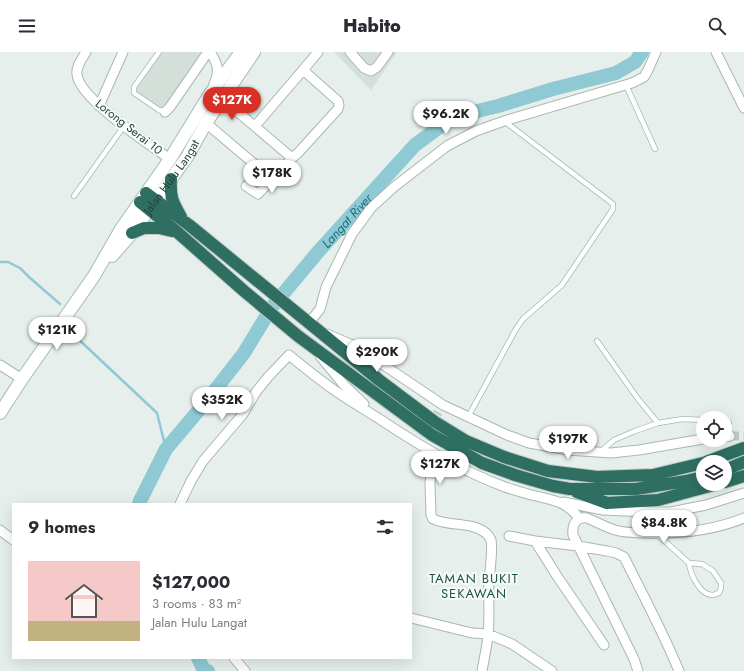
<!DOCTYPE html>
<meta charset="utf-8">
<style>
body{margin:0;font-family:Jost,sans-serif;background:#f7f7f7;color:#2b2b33;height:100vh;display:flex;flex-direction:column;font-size:15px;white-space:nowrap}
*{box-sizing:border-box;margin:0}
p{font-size:13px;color:#7c7c81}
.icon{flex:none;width:22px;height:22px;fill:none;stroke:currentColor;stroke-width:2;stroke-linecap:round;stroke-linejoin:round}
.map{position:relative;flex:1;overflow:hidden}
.drawer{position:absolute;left:12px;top:451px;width:400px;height:156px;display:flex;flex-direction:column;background:#fff;border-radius:0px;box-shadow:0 4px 16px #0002}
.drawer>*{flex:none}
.buttons{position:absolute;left:696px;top:359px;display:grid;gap:8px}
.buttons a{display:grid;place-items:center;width:36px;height:36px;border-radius:50%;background:#fff;box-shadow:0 4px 16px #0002;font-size:20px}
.price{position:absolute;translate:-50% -34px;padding:0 9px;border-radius:14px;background:#fff;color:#222;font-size:13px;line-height:26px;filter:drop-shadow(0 1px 2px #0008)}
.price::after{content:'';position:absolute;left:50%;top:24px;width:12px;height:9px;margin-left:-6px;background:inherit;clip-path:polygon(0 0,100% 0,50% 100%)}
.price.selected{background:#d93025;color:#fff}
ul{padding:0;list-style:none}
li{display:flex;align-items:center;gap:12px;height:100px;padding:0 16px}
li span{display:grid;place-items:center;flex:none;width:112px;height:80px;border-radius:0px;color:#555}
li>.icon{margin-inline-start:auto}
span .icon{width:48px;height:48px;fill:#fffc;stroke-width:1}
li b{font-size:17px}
h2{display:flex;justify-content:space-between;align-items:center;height:48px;padding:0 16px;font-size:17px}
header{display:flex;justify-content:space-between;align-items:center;height:52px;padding:0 16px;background:#fff;font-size:18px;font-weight:800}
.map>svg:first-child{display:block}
.built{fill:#d4dfda}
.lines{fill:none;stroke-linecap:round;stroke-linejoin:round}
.stream{stroke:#8ec9d4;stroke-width:2.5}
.river{stroke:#8ec9d4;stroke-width:14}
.minor-tunnel{stroke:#bfccc8;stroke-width:9;stroke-dasharray:9 4.5;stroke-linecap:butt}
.service-casing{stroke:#a8b8b2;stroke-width:6}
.minor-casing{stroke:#a8b8b2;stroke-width:11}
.secondary-casing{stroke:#a4bbb3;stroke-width:14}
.motorway-casing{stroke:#c2cac8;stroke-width:14}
.service{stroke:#fff;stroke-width:4.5}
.minor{stroke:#fff;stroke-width:9}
.secondary{stroke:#fff;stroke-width:12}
.motorway{stroke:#2f6f62;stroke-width:12}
.labels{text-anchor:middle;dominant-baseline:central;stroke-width:4;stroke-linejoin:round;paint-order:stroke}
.street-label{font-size:12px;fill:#24423a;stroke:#f7fbf9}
.water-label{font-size:13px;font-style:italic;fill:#1c6f80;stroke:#f7fbf9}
.neighbourhood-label{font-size:13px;letter-spacing:1px;fill:#1f5548;stroke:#f7fbf9}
</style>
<header><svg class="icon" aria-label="menu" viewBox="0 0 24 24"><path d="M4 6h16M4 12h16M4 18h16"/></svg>Habito<svg class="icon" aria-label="search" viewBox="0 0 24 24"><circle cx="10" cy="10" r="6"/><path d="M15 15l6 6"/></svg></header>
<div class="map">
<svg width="744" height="619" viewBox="0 0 744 619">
<rect width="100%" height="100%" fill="#e6efeb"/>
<path class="built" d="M162,0H204L165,57L159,56L136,40V35Z
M334,0H397L371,38Z"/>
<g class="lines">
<path class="stream" d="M0,210H8L20,216L29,225L60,252
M75,284L157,361L166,397"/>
<g class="river">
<path id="s1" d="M139,452L140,449L166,397L205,351L244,301L272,255L318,200L415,93L453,65L498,54L553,37L616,21L635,10L642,0"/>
<path d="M198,606L204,618L208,619"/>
</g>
<path class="minor-tunnel" d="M730,384H744
M423,385L438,360"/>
<defs>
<path id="service" d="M159,0L134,35V41L159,58L165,60
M626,33L655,97
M74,144L124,74
M597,289L638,347L658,371
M468,365L516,277L523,267L562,233L613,157V152L504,69
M725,370L729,371
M600,400L614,388L635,379L658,371L683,367L703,368
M658,483L689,511L702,512L713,519L721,531V536L719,541C717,541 715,543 713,543C700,544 690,521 689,511"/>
<path id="minor" d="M86,0C82,7 76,14 77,22C78,46 150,93 170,107
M210,0C218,12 220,19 214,32
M350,0L364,16L371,19L377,15L388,0
M716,0L744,56
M303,18L318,0
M222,48L245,66L292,106L298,101L338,57L339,53L338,49L303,18L255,74
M99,54L123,0
M165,60L170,55L208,0
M206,71L272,127
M246,134L258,142L292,106
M309,271L320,257L326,235L352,182L371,156L394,135L447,94L476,79L504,69L632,31L644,25L648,18L656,0
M327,282L357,295L443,353L507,383L529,391L568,398L611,401L639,398L703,387
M320,304L343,332L364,352
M0,313L22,327
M725,385L730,384
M433,401L430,431L431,463L433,467C450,475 470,469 486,481C487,482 490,486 491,488C493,498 490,518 489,528C488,546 490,565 488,583C487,595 484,607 482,619
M563,450L603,458L647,460H671L706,453L744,441
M180,452L191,429L203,409L243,362L256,340L268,325L289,303C305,316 322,330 340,342C352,350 365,358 378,366C419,393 459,418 505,435C513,438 521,440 528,442C550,448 564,447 579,466
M0,478L13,488
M509,484L535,489L578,494L607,499L616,501L624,505C643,543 663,580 679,619
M535,489L557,524L604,593
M411,566L472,581L488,582L512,592L552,619
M234,606L245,619
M638,619L634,607L573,483C572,474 575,464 587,466C596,470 606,475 615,478C626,481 636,481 646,481C680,482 713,479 744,466"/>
<g id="secondary">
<path id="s2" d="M112,204L132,181L187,105L206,71L254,0"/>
<path d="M0,361L22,327L94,224L121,177L170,107L210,42L241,0"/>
</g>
<path id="motorway" d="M171,127C170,145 172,149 181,165
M146,141L189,173L379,328L435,370L466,389L504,405L548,419L597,425L653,423L703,411
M140,150L176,179L244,239L298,284L432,383L482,411L515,423L553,434L570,437H636L686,429L703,425
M132,181L144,176H159L172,179
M706,410L744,396
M725,418L744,410
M725,430L744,424
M577,440L607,451L658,448L717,432"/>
</defs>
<use href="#service" class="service-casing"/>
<use href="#minor" class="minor-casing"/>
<use href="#secondary" class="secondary-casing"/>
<use href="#motorway" class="motorway-casing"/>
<use href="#service" class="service"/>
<use href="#minor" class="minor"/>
<use href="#secondary" class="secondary"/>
<use href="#motorway" class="motorway"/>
</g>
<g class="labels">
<g class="street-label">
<text transform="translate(129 75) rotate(38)">Lorong Serai 10</text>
<text stroke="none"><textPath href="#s2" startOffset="99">Jalan Hulu Langat</textPath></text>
</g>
<g class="water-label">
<text stroke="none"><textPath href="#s1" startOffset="353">Langat River</textPath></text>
</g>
<g class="neighbourhood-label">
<text x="474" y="526">TAMAN BUKIT<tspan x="474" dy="15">SEKAWAN</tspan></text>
</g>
</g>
</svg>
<div class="buttons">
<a><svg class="icon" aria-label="locate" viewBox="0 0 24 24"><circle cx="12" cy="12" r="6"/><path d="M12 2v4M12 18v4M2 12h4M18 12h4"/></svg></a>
<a><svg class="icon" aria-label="layers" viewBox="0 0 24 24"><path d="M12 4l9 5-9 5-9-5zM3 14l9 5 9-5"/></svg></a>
</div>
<b class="price selected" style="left:232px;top:69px">$127K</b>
<b class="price" style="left:446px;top:83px">$96.2K</b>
<b class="price" style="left:272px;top:142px">$178K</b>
<b class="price" style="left:57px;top:299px">$121K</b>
<b class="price" style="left:377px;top:321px">$290K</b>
<b class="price" style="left:222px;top:369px">$352K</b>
<b class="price" style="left:568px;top:408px">$197K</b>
<b class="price" style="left:440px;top:433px">$127K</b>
<b class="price" style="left:664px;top:492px">$84.8K</b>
<section class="drawer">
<h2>9 homes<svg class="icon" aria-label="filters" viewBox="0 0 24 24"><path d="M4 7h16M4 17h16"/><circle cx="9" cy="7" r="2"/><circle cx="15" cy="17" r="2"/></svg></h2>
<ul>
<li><span style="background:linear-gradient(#f6c9c9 75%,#c2b280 0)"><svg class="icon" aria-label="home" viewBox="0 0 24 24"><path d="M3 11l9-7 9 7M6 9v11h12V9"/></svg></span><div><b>$127,000</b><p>3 rooms · 83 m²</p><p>Jalan Hulu Langat</p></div></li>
</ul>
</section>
</div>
